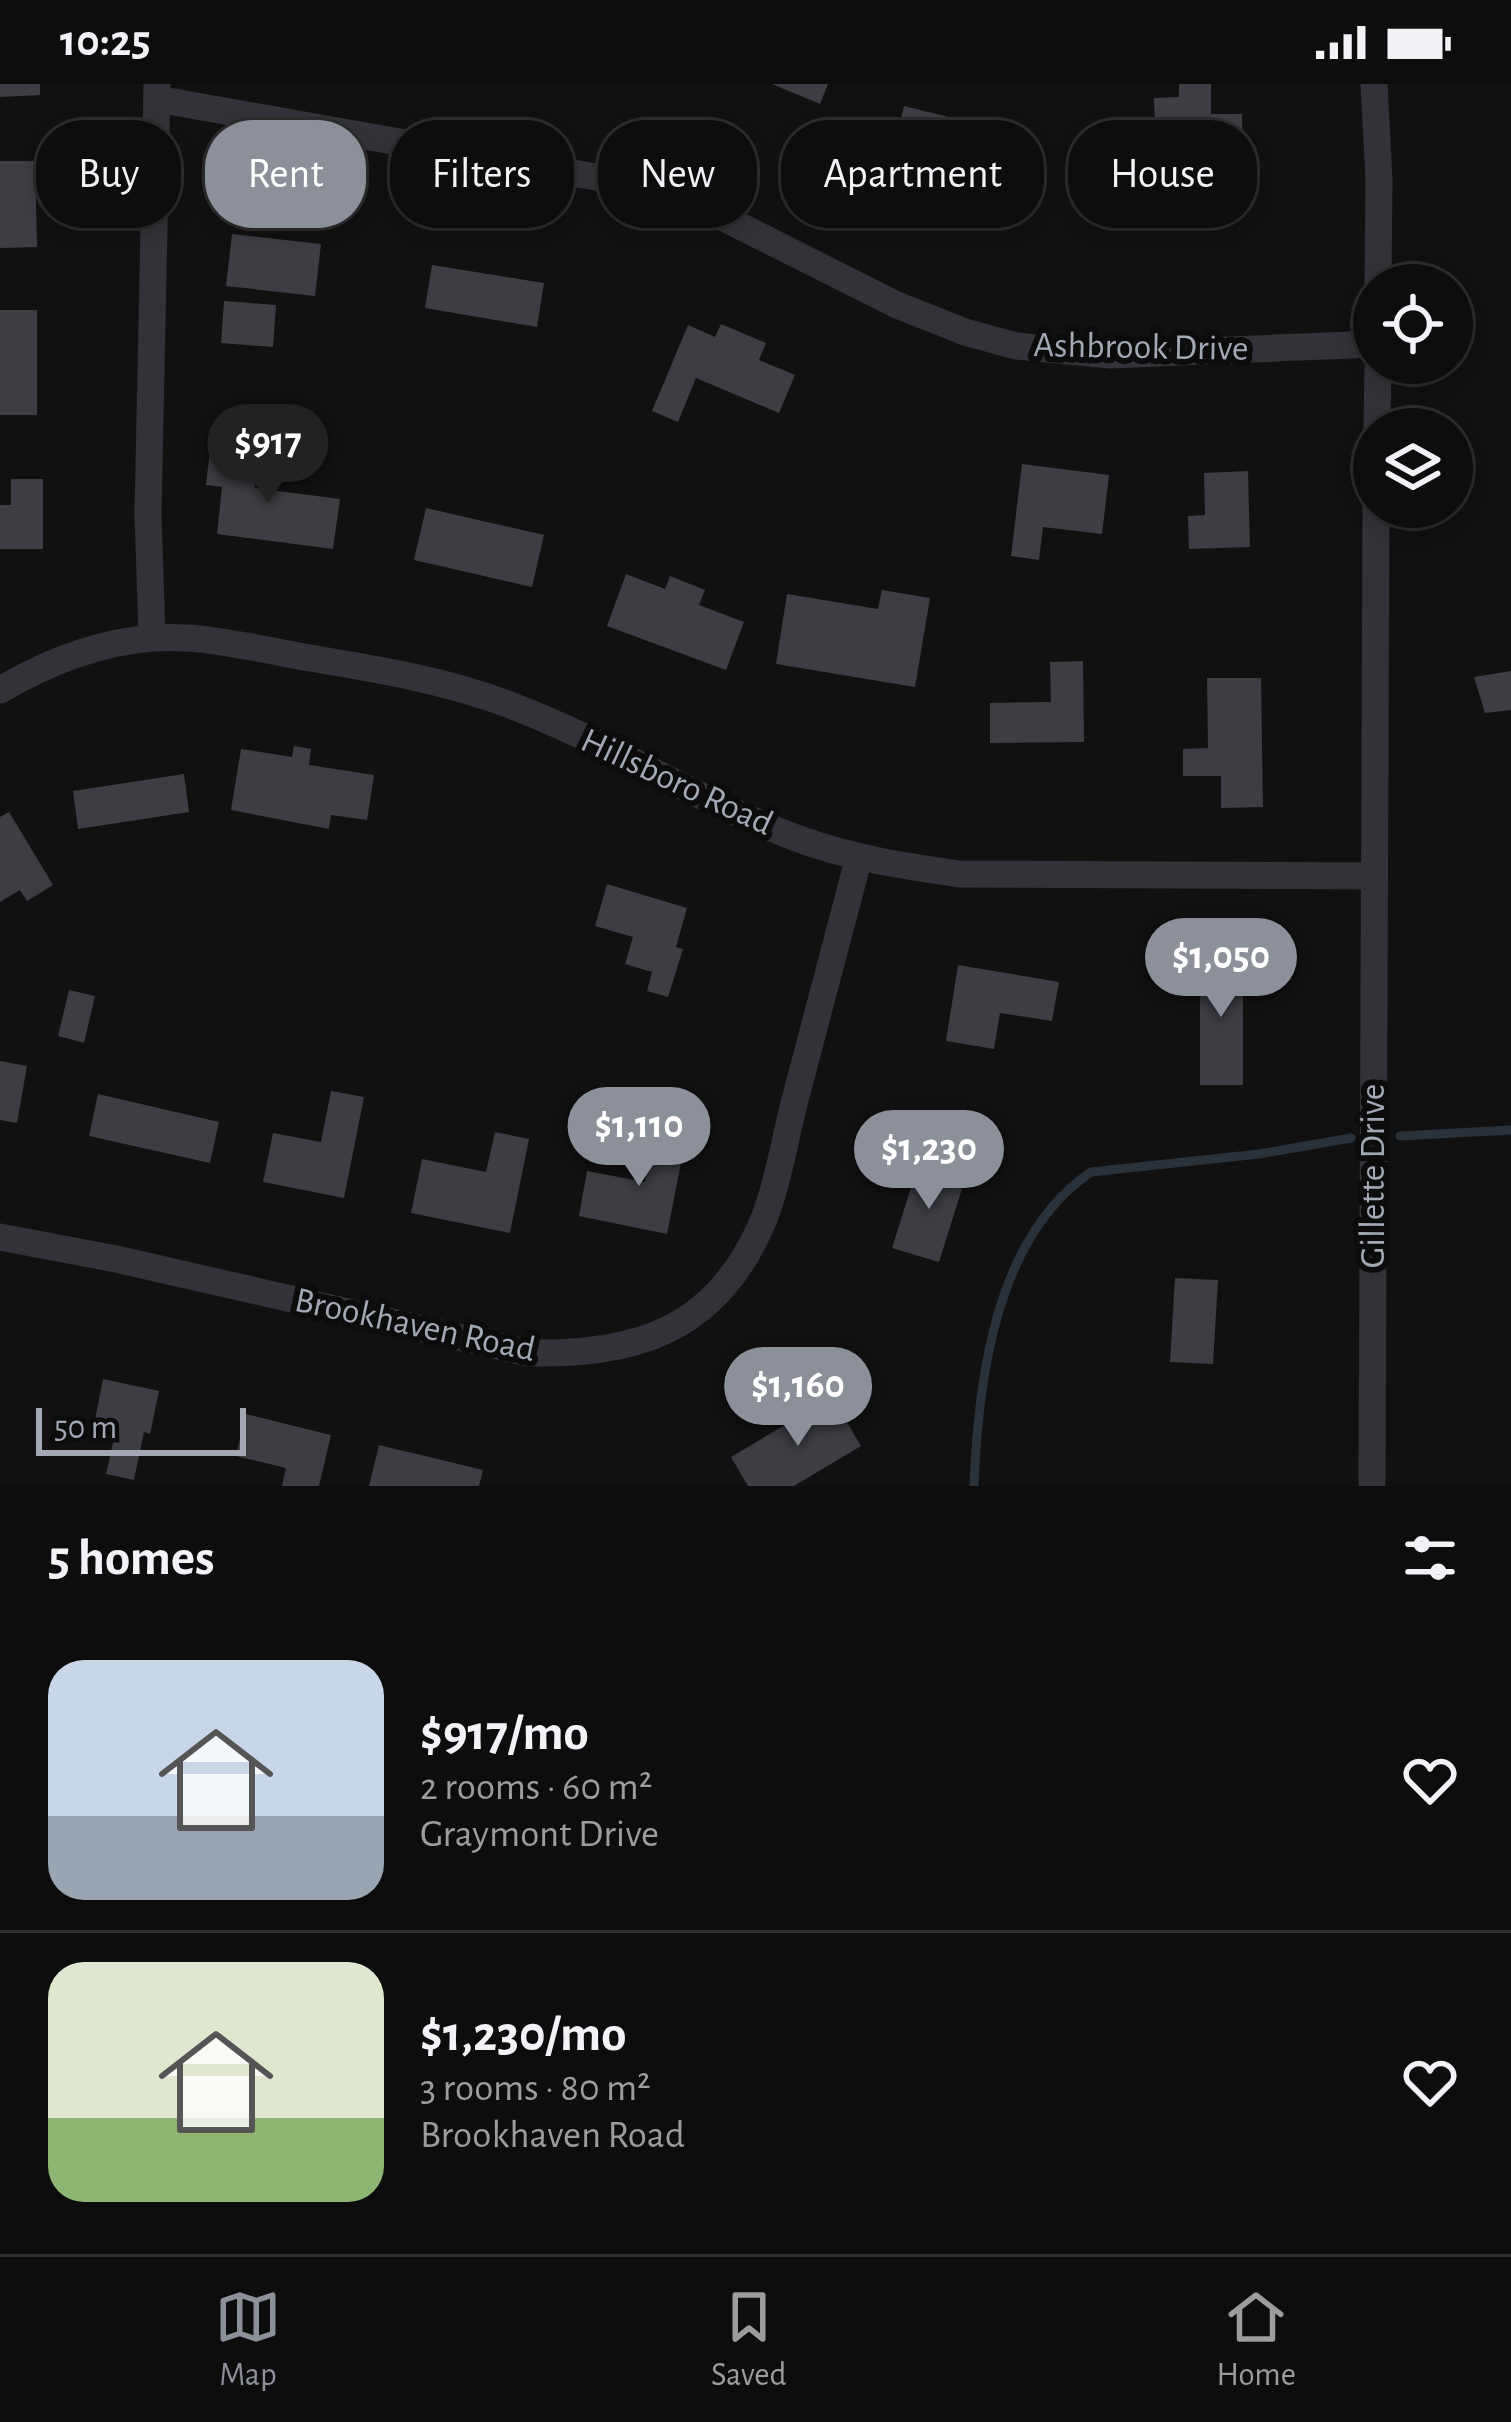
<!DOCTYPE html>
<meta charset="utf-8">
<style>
body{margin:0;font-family:"Alegreya Sans",sans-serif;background:#161617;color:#f1f3f6;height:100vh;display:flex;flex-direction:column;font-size:45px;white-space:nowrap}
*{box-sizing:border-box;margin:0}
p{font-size:39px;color:#9a9c9e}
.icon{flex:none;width:66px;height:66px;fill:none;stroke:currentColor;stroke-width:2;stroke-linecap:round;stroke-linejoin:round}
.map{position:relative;height:1402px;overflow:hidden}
.panel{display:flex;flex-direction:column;background:#0d0d0e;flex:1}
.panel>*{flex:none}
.hud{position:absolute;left:36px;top:36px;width:1440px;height:108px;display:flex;gap:24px}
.tools{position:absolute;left:1353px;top:180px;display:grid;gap:24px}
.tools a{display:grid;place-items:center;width:120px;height:120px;border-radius:50%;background:#0d0d0e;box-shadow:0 6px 18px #0003,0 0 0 3px #2d2d2e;font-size:60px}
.scale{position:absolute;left:36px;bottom:30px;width:210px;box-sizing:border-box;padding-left:12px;border:6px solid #a2a8b4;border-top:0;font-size:33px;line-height:42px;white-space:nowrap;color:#a2a8b4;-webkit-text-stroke:9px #0c0c0d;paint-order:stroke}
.price{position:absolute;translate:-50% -102px;padding:0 27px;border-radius:42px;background:#8c9099;color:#fff;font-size:39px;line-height:78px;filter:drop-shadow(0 3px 6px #0008)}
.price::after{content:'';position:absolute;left:50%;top:72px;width:36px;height:27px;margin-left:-18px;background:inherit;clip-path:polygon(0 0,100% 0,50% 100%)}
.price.active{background:#222;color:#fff}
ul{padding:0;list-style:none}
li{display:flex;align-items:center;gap:36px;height:300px;padding:0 48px}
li+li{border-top:3px solid #2d2d2e}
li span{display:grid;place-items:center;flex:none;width:336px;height:240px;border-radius:36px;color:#555}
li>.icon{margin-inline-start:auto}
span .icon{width:144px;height:144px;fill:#fffc;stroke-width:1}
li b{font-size:51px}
h2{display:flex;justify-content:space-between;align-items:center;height:144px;padding:0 48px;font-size:51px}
.tag{padding:0 42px;border-radius:48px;background:#0d0d0e;box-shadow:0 6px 18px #0003,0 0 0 3px #2d2d2e;font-size:42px;line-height:108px}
.tag.active{background:#8c9099;color:#fff}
.status{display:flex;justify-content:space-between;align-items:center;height:84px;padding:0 60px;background:#0d0d0e;direction:ltr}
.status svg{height:33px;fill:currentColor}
.tab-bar{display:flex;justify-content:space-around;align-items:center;height:168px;border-top:3px solid #2d2d2e;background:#0d0d0e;font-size:33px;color:#9a9c9e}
.tab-bar a{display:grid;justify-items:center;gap:6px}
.tab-bar .active{color:#8c9099}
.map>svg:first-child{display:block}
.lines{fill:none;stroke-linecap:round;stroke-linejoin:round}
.stream{stroke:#293238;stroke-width:9}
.building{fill:#3d3e43}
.street{stroke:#323338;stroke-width:27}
.labels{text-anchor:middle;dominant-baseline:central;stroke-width:12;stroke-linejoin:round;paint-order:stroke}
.street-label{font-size:36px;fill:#a2a8b4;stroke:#0c0c0d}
</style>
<div class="status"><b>10:25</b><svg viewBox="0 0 49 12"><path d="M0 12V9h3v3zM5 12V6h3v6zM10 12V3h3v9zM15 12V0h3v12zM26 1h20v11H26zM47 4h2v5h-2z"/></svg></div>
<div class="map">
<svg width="1511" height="1402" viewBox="0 0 1511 1402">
<rect width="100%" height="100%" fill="#111112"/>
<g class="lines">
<path class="stream" d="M1400,1052L1511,1046
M974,1402C978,1297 995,1153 1091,1088L1259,1070L1351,1054"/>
</g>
<path class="building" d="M0,0H40V11L0,13Z
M772,0H828L820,20Z
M1179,0H1211V30H1242L1243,71H1183V50H1155L1154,14L1179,13Z
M904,22L1006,47L990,108L889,82Z
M0,77H35L37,163L0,164Z
M232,150L321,160L315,212L226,202Z
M432,181L544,199L537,243L425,224Z
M224,217L276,221L273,263L221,259Z
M0,226H37V331H0Z
M721,240L766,259L759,276L795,291L779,329L696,294L678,338L652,327L688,241L715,253Z
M210,366L259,372L255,404L340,415L333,465L217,450L222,403L206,401Z
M1022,380L1109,391L1102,450L1043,443L1039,476L1011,472Z
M1248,387L1250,463L1189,465L1188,432L1205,431L1204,389Z
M11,395H43V465H0V421H11Z
M426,424L544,451L532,503L414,476Z
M626,490L665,505L670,492L705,506L699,521L744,538L726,586L607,542Z
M882,506L930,514L915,603L776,580L787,510L878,525Z
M1083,577L1084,658L990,659V619L1051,618L1050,578Z
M1511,587V626L1485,629L1474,593Z
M1207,594H1261L1263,723L1221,724V692H1183V665L1208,664Z
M294,662L311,665L309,681L374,691L367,736L331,731L329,745L231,726L241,665L292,673Z
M184,690L189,728L78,745L73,707Z
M9,728L53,801L27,817L20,806L0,818V733Z
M607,800L687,824L676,863L683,865L668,913L647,907L652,888L625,880L633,853L595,842Z
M1200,871H1243V1001H1200Z
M958,881L1059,898L1052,937L1000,929L994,965L946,957Z
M69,906L95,912L84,959L58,952Z
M0,977L27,982L17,1039L0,1036Z
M331,1007L364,1013L344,1114L263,1098L273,1049L321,1058Z
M98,1010L219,1038L210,1079L89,1052Z
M656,1042L687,1048L667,1150L579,1132L587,1087L645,1098Z
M495,1048L529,1055L510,1149L411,1129L422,1075L486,1088Z
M919,1078L966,1092L939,1178L892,1164Z
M1175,1194L1218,1196L1213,1280L1170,1278Z
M103,1295L159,1307L150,1350L144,1348L134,1396L106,1390L117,1341L95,1336Z
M832,1313L861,1362L794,1402H748L731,1373Z
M246,1330L331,1351L319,1402H282L286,1384L236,1372Z
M379,1361L483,1386L479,1402H369Z"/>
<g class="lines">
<path class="street" d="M1374,0L1379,96L1378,201
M157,15L635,100L722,133L897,221L965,248L1016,262L1110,271L1374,260
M1377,345L1378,279
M152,554L148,429L157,0
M0,606C46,579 99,558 154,554C202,551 250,563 298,572C369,584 442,595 510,621C609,658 699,718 799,755C851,774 904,782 959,790L1373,792
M0,1153L116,1175L528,1269C634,1271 713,1248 760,1144C777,1107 785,1053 796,1012C817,932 838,853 859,773
M1372,1402L1376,423"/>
</g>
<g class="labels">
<g class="street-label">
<text transform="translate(1141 263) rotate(1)">Ashbrook Drive</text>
<text transform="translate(677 698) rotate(25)">Hillsboro Road</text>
<text transform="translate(1373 1092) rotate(-90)">Gillette Drive</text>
<text transform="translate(415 1241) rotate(12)">Brookhaven Road</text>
</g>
</g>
</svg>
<div class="tools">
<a><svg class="icon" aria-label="locate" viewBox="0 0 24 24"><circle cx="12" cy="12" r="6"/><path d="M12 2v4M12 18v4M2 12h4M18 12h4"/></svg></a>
<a><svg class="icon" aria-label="layers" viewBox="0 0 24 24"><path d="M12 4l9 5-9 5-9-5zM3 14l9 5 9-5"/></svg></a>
</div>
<div class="scale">50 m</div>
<b class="price active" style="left:268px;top:422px">$917</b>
<b class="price" style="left:1221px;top:936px">$1,050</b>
<b class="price" style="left:639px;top:1105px">$1,110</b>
<b class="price" style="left:929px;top:1128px">$1,230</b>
<b class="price" style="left:798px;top:1365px">$1,160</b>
<div class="hud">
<a class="tag">Buy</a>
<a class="tag active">Rent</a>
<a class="tag">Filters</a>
<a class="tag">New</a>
<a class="tag">Apartment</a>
<a class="tag">House</a>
</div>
</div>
<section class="panel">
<h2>5 homes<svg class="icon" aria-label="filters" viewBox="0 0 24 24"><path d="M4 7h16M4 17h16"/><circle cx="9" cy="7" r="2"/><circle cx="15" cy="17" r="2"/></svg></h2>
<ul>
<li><span style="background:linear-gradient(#c9d6e8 65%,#9aa5b1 0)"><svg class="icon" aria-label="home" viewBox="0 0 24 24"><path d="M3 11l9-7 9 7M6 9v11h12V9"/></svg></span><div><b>$917/mo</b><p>2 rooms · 60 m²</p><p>Graymont Drive</p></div><svg class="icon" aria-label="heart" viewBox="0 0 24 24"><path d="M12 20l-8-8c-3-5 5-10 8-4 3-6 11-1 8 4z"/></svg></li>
<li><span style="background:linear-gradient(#dfe7d0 65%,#8fb573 0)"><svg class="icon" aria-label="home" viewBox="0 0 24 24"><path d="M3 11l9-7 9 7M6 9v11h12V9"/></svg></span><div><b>$1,230/mo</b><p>3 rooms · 80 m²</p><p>Brookhaven Road</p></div><svg class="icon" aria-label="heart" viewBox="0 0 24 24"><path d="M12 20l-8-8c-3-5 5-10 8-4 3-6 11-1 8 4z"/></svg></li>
</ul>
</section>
<nav class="tab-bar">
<a class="active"><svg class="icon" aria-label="map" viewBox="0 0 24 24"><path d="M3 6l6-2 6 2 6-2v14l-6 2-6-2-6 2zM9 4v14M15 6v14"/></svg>Map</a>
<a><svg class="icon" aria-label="saved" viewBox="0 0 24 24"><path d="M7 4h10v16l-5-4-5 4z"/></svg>Saved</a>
<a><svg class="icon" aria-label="home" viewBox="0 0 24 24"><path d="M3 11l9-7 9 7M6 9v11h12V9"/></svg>Home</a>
</nav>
